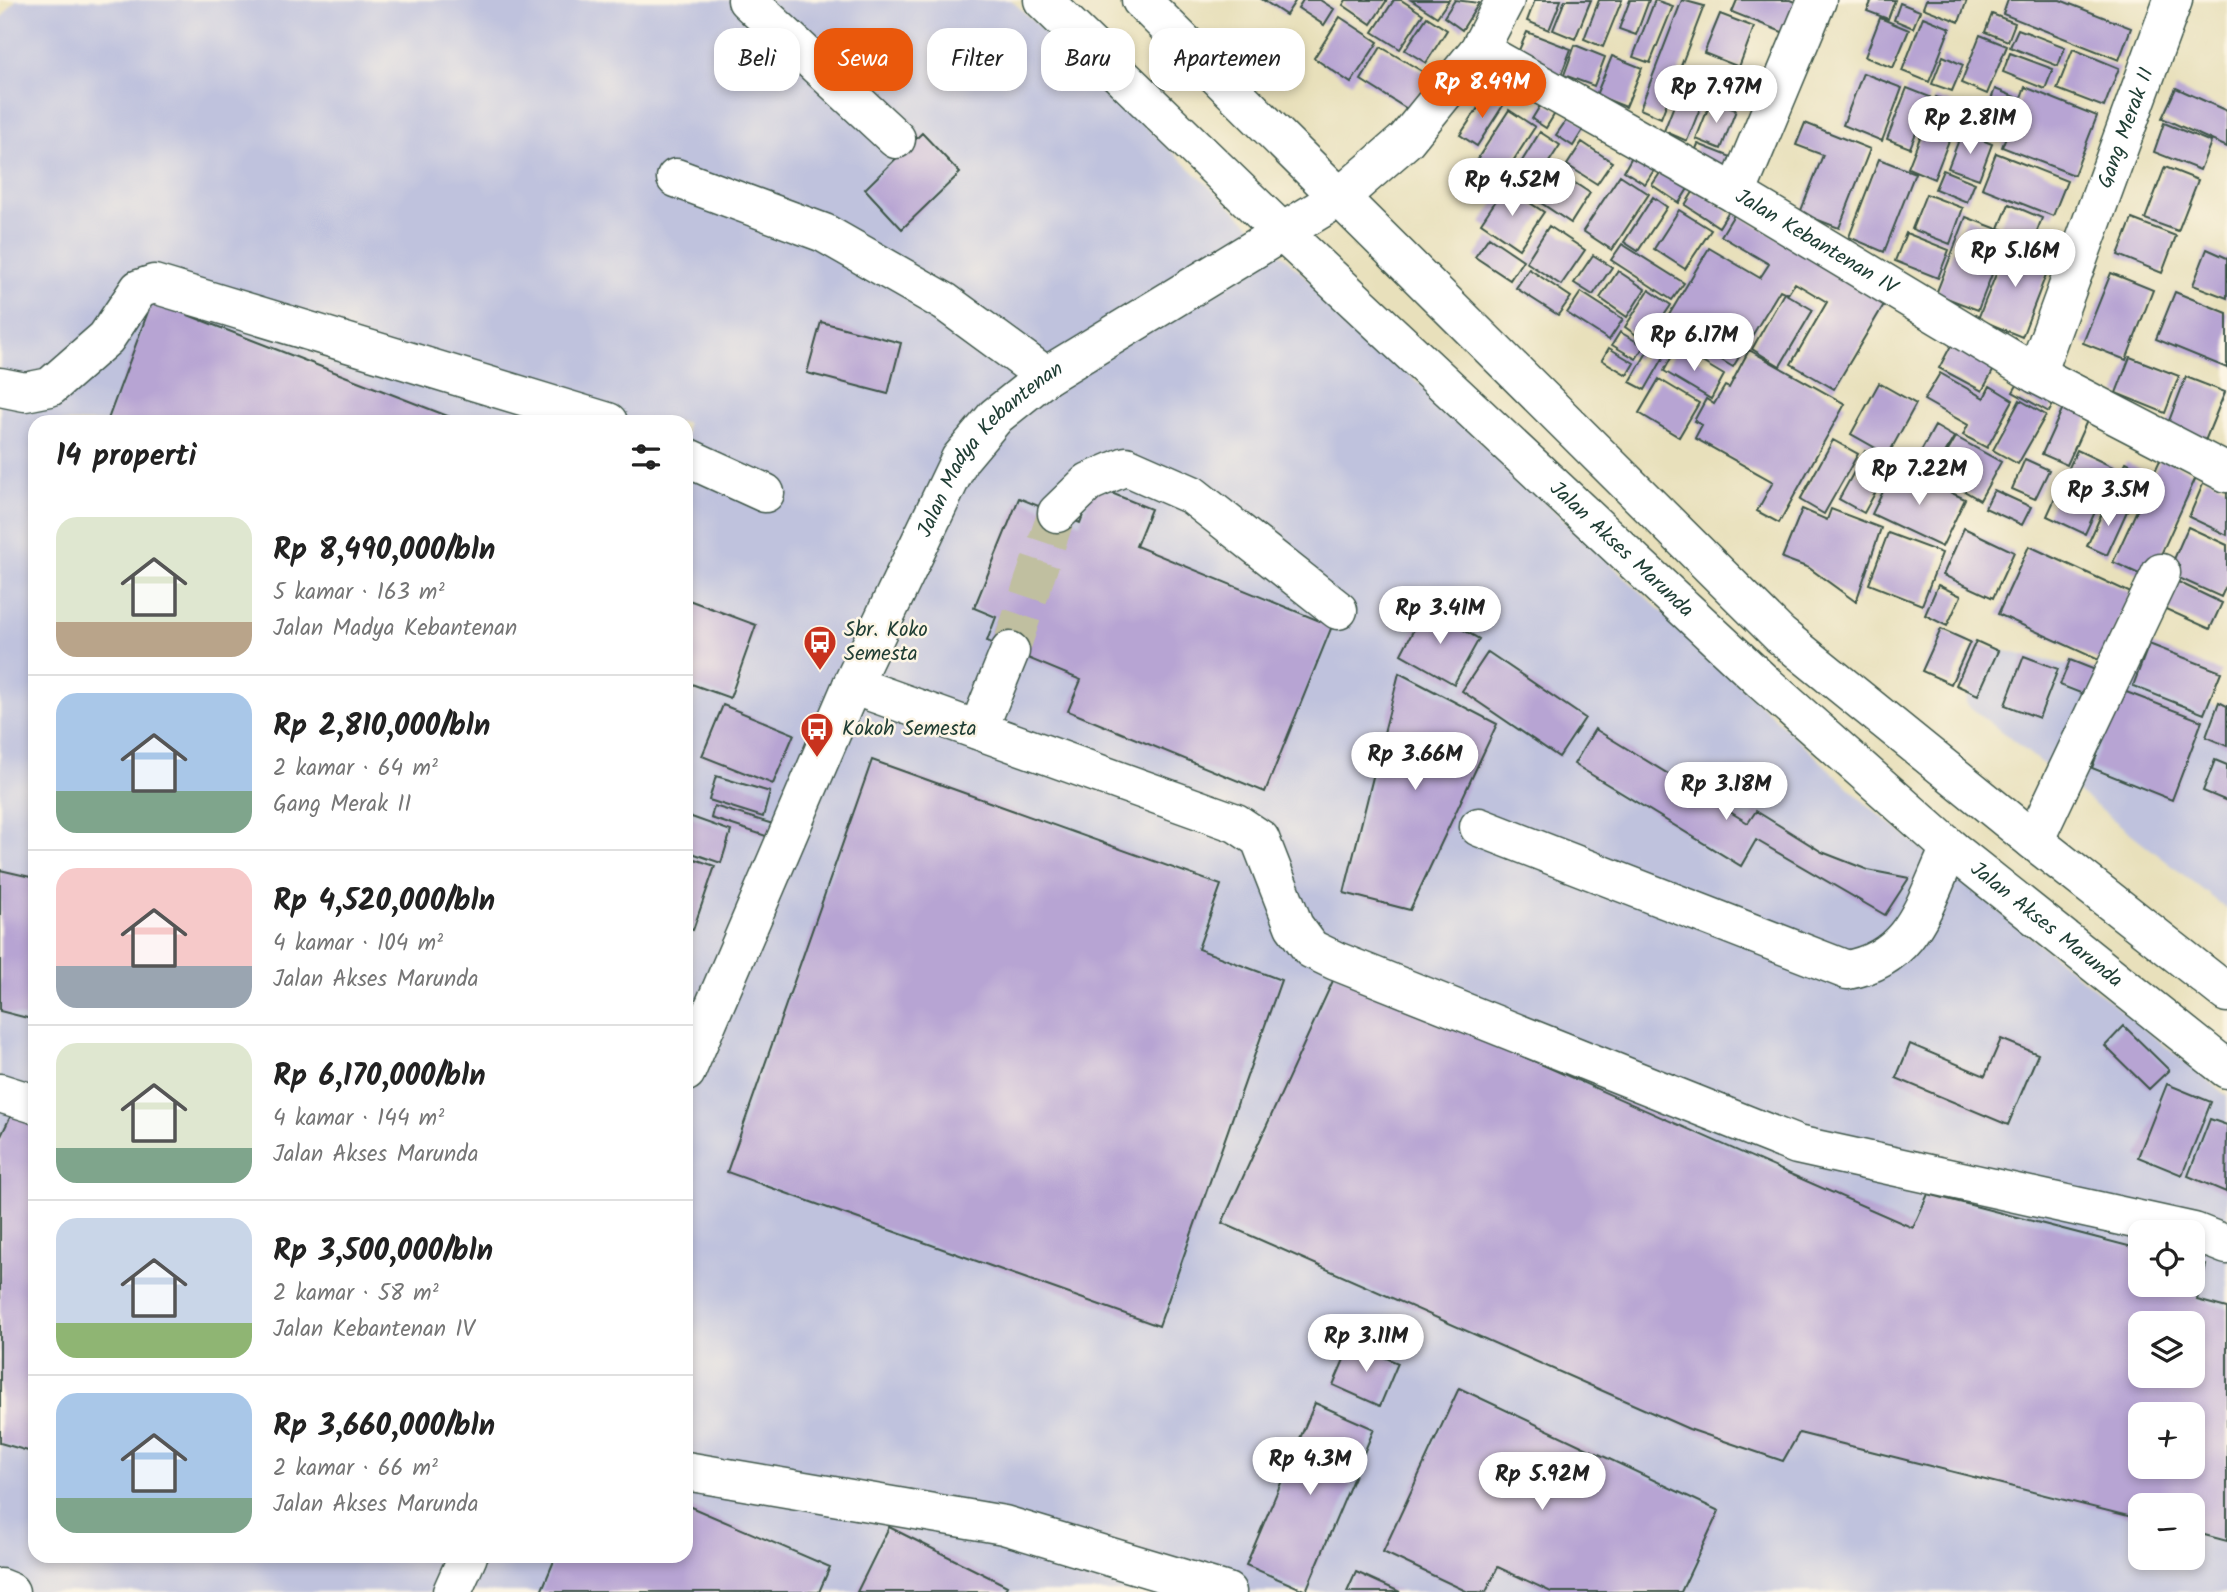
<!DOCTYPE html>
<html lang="id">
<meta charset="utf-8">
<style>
body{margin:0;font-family:Kalam,sans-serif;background:#f2f2f2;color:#222;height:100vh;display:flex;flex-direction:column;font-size:26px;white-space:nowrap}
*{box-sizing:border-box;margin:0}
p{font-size:23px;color:#767676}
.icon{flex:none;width:38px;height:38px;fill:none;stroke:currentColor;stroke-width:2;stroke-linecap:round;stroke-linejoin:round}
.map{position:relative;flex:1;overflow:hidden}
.sheet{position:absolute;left:28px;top:415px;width:665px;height:1148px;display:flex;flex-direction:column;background:#fff;border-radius:21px;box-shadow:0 4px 10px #0003}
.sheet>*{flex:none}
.guide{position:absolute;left:714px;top:28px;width:665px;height:63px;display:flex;gap:14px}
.fabs{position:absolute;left:2128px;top:1220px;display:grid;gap:14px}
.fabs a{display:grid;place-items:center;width:77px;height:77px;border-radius:14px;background:#fff;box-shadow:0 4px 10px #0003;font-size:35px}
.price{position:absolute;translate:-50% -60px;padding:0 16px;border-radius:24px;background:#fff;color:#222;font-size:23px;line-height:46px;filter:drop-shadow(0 2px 4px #0008)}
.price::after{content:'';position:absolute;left:50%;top:42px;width:21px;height:16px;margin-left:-10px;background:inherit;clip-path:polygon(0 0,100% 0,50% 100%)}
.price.selected{background:#ea580c;color:#fff}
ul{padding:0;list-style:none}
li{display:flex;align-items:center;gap:21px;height:175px;padding:0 28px}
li+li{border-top:2px solid #e0e0e0}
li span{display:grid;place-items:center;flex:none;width:196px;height:140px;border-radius:21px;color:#555}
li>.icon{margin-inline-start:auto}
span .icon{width:84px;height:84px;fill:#fffc;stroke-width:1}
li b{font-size:30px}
h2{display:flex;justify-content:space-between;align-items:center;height:84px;padding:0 28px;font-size:30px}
.pill{padding:0 24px;border-radius:21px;background:#fff;box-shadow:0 4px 10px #0003;font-size:24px;line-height:63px}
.pill.selected{background:#ea580c;color:#fff}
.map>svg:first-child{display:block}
.industrial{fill:#bfc2dd;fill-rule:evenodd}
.building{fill:#b7a4d3;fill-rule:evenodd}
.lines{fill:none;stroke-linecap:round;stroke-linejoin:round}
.minor-tunnel{stroke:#c0bfa0;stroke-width:38;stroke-dasharray:38 19;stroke-linecap:butt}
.minor-casing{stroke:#3d5548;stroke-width:41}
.major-casing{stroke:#3d5548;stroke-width:41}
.minor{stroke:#fff;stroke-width:38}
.major{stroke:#fff;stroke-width:38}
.labels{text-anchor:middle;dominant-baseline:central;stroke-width:5;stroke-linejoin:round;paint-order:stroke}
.street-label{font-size:21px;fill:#1f3d34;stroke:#fcf5e5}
.poi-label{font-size:21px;fill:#1f3d34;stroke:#fcf5e5;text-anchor:start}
</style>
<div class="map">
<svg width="2227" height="1592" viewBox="0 0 2227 1592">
<rect width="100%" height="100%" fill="#fcf5e5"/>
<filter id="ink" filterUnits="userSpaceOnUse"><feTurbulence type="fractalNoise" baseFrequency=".0143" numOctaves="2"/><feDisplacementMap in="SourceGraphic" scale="14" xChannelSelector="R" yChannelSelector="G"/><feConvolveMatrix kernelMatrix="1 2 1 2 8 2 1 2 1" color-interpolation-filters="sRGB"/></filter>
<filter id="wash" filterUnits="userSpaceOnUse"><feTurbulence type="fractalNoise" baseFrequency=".00686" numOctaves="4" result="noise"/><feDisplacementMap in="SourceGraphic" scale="28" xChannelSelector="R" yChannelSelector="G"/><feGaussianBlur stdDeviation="1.57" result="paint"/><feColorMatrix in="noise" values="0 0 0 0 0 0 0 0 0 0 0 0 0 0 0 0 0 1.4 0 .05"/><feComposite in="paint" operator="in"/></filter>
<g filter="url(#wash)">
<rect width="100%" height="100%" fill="#e8e0bb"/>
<path class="industrial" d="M16,0H1011L1865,803L2227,1096V1592H0V20ZM35,422H686V1556H35ZM2140,1232H2193V1284H2140ZM2140,1323H2193V1376H2140ZM2140,1414H2193V1466H2140ZM2140,1505H2193V1558H2140Z
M1984,646L2168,688L2227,710V909L1965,703Z"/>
<g id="blocks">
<path class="building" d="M1263,0H1296L1286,15Z
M1303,0H1320L1334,9L1324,25L1298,8Z
M1346,0H1387L1371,24L1343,5Z
M1394,0H1401L1423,14L1400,49L1373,32Z
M1411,0H1449L1437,17Z
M1455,0L1479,3L1462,30L1444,17Z
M1535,0H1561L1549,30L1527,21Z
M1565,0H1591L1575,39L1553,30Z
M1599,0H1622L1603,47L1584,39Z
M1630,0H1649L1636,35L1619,29Z
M1655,0L1673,6L1650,63L1633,57Z
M1682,0L1704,6L1661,118L1640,109Z
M1737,0H1790L1804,6L1792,36L1732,12Z
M1872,0H1895L1888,19L1867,11Z
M1926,0H1967L1959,22L1923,8Z
M2008,0H2060L2131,28L2119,60L2003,14Z
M1900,3L1920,11L1913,28L1894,20Z
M1720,14L1754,27L1739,67L1704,53Z
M1992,14L2015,23L2008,41L1985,32Z
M1340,17L1378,42L1351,83L1314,58Z
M1427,17L1447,30L1426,63L1405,50Z
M1923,17L1950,28L1929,82L1902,71Z
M1880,18L1909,30L1893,68L1865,57Z
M2018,29L2065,47L2058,66L2010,47Z
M1527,32L1571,49L1561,75L1516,57Z
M1980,35L2007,46L1987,94L1961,83Z
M1575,45L1605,57L1594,86L1564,75Z
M1381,47L1430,76L1409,110L1361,80Z
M2073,49L2119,68L2104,107L2057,89Z
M2010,53L2053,69L2045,89L2003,72Z
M1612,56L1642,68L1626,107L1596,95Z
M1943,56L1963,65L1952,91L1932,84Z
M1863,73L1902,88L1882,141L1843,125Z
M1684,80L1708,88L1687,141L1664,131Z
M2025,87L2097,116L2074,175L2002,147Z
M1907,88L1930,97L1910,148L1887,139Z
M2176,88L2227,111V147L2162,118Z
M1995,89L2018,98L2003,136L1981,126Z
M1488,93L1504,104L1477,146L1460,135Z
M1936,97L1962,107L1934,179L1908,168Z
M1543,101L1557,110L1546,128L1532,119Z
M1711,101L1736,110L1721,149L1696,139Z
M1509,110L1535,127L1504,175L1478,158Z
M1570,115L1586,125L1573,146L1556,135Z
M1805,123L1870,149L1839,228L1800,213L1823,155L1796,145Z
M2164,123L2211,142L2200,170L2154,152Z
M1540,132L1560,145L1536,182L1517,169Z
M1962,132L1992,144L1979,179L1948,168Z
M922,133L960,173L902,229L865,189Z
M1582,142L1612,162L1597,184L1567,165Z
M1698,144L1731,157L1722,180L1689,166Z
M1634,153L1656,167L1645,184L1624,171Z
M1996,153L2067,181L2053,216L1982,188Z
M1879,159L1915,173L1884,252L1849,237Z
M2165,167L2198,180L2178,231L2145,219Z
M1662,170L1689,187L1679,203L1652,185Z
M1943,170L1975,183L1967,202L1935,189Z
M1557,171L1590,193L1571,223L1538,201Z
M1620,175L1649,194L1612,250L1583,231Z
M1505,187L1544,212L1519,249L1481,223Z
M1695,189L1729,211L1719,227L1685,205Z
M1926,194L1963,208L1950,244L1912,229Z
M1653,197L1667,207L1638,251L1624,242Z
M2009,204L2042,218L2033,241L1999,228Z
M1679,210L1711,230L1685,269L1654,249Z
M1735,213L1886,301L1834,389L1791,364L1827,302L1795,283L1788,294L1780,290L1733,367L1663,325L1709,248L1760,278L1769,264L1721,236Z
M1966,217L2008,233L1978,310L1936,294Z
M2132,219L2176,236L2162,273L2118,255Z
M1549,226L1585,250L1561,285L1526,262Z
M1906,233L1949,250L1938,278L1895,261Z
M1489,237L1523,260L1510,280L1475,257Z
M2009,242L2052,259L2022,337L1978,319Z
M1622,244L1684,283L1672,300L1611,260Z
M2207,249L2227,258V298L2193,285Z
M1593,255L1612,267L1593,295L1574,283Z
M1529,269L1571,297L1558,315L1516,288Z
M1618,271L1645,289L1627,317L1600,298Z
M2111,273L2153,290L2126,360L2083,343Z
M1649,290L1671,305L1646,342L1625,327Z
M1581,292L1623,319L1609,340L1567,313Z
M2175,292L2227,313V368L2156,339Z
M1784,293L1813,310L1780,366L1752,349Z
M152,301L463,422H107Z
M821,322L901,343L888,394L807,373Z
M1620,332L1644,346L1636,359L1612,345Z
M1955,338L1998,362L1982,391L1939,368Z
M1650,347L1665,355L1645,390L1630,382Z
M1677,347L1724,375L1711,399L1664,371Z
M1609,348L1634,363L1627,375L1602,360Z
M1749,350L1845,404L1779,523L1757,511L1773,482L1695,438L1702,425L1694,421L1706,399L1714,404L1725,386L1729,388Z
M2130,357L2179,376L2165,413L2116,393Z
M1940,373L1984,398L1990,386L2013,400L1987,448L1963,435L1968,425L1924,400Z
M2023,375L2058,395L2049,412L2013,392Z
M2186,377L2225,392L2205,441L2167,426Z
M1659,379L1699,403L1679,437L1639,413Z
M1879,383L1916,404L1888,455L1851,434Z
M2020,400L2046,415L2018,464L1993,450Z
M2066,401L2091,412L2067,465L2042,454Z
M1935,426L1954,437L1933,474L1914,464Z
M1956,437L2001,462L1980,500L1935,474Z
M1833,440L1858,454L1824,514L1800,500Z
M2077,450L2115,468L2085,534L2047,516Z
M1865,451L1883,461L1873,478L1855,468Z
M2161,458L2197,475L2150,579L2113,562Z
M2025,459L2049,470L2035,499L2012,489Z
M2126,462L2148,473L2135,502L2112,491Z
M1895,467L1965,499L1942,547L1872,514Z
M1854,472L1879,486L1864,513L1839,499Z
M2206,477L2227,487V535L2189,517Z
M1094,486L1151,509L1136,546L1332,626L1265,792L1068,711L1081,680L987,641L996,617L974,608L1019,498L1080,523Z
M1994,490L2031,507L2022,525L1985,508Z
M2108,500L2128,509L2107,555L2087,546Z
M1802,509L1827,520L1831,509L1881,528L1856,602L1809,568L1782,558Z
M2188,527L2227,545V584L2221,597L2168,573Z
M1964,528L2014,552L1993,598L1943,575Z
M1888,533L1942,553L1922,605L1869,584Z
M2029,546L2131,593L2101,661L1998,614Z
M2172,579L2222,603L2210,629L2159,606Z
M1938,585L1961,596L1947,626L1925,615Z
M686,599L756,625L730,698L686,682Z
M1425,608L1479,639L1454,684L1401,654Z
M1941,629L1970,642L1951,684L1922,671Z
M1976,641L1998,651L1978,695L1956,685Z
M2149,644L2221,672L2204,714L2133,686Z
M1488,652L1585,718L1559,757L1462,691Z
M2024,656L2058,669L2039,718L2005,705Z
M2070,660L2098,671L2088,696L2060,685Z
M1399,673L1497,724L1410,910L1344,893Z
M2121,690L2202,721L2172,800L2092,768Z
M2219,702L2227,706V746L2206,737Z
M723,705L794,734L773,784L702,756Z
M1595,729L1748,823L1756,811L1822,852L1868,870L1909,878L1885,915L1756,840L1741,866L1574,764Z
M872,760L1221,885L1198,949L1281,980L1159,1326L727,1172Z
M2215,760L2227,765V801L2203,791Z
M716,776L770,792L763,817L709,800Z
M714,806L773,824L769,837L711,818Z
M686,815L731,831L721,863L686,851Z
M686,856L715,866L693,930L686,928Z
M0,870L35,878V1020L0,1011Z
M1336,974L1913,1228L1928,1194L2140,1249V1284H2193V1262L2206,1265L2197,1300L2227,1308V1541L2193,1532V1505H2140V1519L1799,1433L1783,1461L1689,1429L1222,1223ZM2140,1323H2193V1376H2140ZM2140,1414H2193V1466H2140Z
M2124,1026L2169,1070L2149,1089L2105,1046Z
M2001,1039L2038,1054L2008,1125L1896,1078L1910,1044L1985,1076Z
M2167,1084L2211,1102L2182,1175L2138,1157Z
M15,1107L35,1115V1453L0,1443V1138Z
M2210,1119L2227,1125L2226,1192L2188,1176Z
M1351,1343L1398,1363L1380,1406L1333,1385Z
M1459,1388L1719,1511L1681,1592H1551L1498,1567L1486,1592H1468L1383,1552Z
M1315,1403L1374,1429L1306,1591L1246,1565Z
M686,1505L830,1567L819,1592H541L556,1556H686Z
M889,1527L1007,1586L1004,1592H857Z
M1356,1572L1400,1592H1347Z"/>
</g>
</g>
<g filter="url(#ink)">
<use href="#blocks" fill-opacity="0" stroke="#3d5548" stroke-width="2"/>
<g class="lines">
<path class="minor-tunnel" d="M1010,651L1057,513"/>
<defs>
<g id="minor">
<path d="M747,0L896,139"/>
<path id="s1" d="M1479,50L1736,194L2036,374L2227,473"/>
<path d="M676,178L824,233L945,302L1046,376"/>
<path d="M1736,194L1817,0"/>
<path id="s2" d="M2036,374L2173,0"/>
<path d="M0,387L25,392L50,387L106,338L139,289L154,284L608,422"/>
<path d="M686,457L765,493"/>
<path d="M1057,513L1089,482L1126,466L1192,495L1338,610"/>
<path d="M852,685L1236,823L1260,839L1294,926L1311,949L1336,961L1797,1145L2194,1232L2227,1245"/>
<path d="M978,730L1010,651"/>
<path d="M1479,827L1847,970C1914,958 1924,903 1950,848"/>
<path d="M2034,841L2161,573"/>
<path id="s3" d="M686,1072L852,685L960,459L996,416L1046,376L1340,197L1406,140L1479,50L1505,0"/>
<path d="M0,1093L35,1104"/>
<path d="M686,1471L1004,1525L1227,1592"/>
<path d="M0,1588L10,1592"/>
<path d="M452,1592L468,1556"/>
</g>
<g id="major">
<path id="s4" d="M1043,0L1282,232L1763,682L1950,848L2227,1069"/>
<path d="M1141,0L1780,635L2034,841L2227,993"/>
</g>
</defs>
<use href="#minor" class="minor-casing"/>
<use href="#major" class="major-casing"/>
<use href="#minor" class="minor"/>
<use href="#major" class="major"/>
</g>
</g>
<defs>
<symbol id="bus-pin" viewBox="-11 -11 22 30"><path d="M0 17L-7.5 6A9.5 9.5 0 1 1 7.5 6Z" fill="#c8321e" stroke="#fcf5e5"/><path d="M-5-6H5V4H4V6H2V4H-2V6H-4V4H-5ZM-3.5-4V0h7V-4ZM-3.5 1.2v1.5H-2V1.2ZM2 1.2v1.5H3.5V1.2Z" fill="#fff"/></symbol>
</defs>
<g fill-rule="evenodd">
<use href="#bus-pin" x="801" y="623" width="38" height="52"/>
<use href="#bus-pin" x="798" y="710" width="38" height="52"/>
</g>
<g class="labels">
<g class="street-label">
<text stroke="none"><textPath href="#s2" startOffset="262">Gang Merak II</textPath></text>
<text stroke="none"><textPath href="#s1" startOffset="388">Jalan Kebantenan IV</textPath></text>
<text stroke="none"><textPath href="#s3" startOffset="698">Jalan Madya Kebantenan</textPath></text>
<text stroke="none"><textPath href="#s4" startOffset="798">Jalan Akses Marunda</textPath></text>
<text stroke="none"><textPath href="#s4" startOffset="1365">Jalan Akses Marunda</textPath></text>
</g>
<g class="poi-label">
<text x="844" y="630">Sbr. Koko<tspan x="844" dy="24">Semesta</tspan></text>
<text x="842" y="729">Kokoh Semesta</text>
</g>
</g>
</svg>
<div class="fabs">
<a><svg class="icon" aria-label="locate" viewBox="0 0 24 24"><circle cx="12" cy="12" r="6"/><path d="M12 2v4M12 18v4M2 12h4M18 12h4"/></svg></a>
<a><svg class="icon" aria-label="layers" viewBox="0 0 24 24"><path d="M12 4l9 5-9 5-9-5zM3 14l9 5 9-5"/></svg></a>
<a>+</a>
<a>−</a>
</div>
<b class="price selected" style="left:1482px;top:120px">Rp 8.49M</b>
<b class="price" style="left:1716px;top:125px">Rp 7.97M</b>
<b class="price" style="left:1970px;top:156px">Rp 2.81M</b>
<b class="price" style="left:1512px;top:218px">Rp 4.52M</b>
<b class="price" style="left:2015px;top:289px">Rp 5.16M</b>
<b class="price" style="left:1694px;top:373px">Rp 6.17M</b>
<b class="price" style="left:1919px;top:507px">Rp 7.22M</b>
<b class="price" style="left:2108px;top:528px">Rp 3.5M</b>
<b class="price" style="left:1440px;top:646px">Rp 3.41M</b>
<b class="price" style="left:1415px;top:792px">Rp 3.66M</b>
<b class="price" style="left:1726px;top:822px">Rp 3.18M</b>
<b class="price" style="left:1366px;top:1374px">Rp 3.11M</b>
<b class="price" style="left:1310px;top:1497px">Rp 4.3M</b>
<b class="price" style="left:1542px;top:1512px">Rp 5.92M</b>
<div class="guide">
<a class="pill">Beli</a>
<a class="pill selected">Sewa</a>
<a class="pill">Filter</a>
<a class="pill">Baru</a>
<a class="pill">Apartemen</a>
</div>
<section class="sheet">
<h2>14 properti<svg class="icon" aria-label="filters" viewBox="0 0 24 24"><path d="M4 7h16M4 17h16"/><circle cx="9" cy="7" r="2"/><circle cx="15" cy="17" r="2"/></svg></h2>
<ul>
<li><span style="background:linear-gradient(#dfe7d0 75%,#b9a48a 0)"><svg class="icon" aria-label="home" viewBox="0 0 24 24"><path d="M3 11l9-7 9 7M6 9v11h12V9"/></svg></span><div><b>Rp 8,490,000/bln</b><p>5 kamar · 163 m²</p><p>Jalan Madya Kebantenan</p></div></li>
<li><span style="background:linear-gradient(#a9c7e8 70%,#7fa58c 0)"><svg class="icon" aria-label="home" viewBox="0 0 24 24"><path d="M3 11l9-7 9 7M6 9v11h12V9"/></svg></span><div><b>Rp 2,810,000/bln</b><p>2 kamar · 64 m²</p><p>Gang Merak II</p></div></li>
<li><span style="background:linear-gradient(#f6c9c9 70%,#9aa5b1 0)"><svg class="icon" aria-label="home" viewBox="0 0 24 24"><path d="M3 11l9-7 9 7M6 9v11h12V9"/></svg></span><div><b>Rp 4,520,000/bln</b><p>4 kamar · 104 m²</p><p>Jalan Akses Marunda</p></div></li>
<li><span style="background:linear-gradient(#dfe7d0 75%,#7fa58c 0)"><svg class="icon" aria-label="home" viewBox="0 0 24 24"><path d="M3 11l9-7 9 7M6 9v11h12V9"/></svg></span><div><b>Rp 6,170,000/bln</b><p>4 kamar · 144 m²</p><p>Jalan Akses Marunda</p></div></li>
<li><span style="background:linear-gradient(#c9d6e8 75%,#8fb573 0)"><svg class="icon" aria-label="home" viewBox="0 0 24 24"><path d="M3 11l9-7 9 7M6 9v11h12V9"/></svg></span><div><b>Rp 3,500,000/bln</b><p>2 kamar · 58 m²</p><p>Jalan Kebantenan IV</p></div></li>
<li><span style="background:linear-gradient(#a9c7e8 75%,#7fa58c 0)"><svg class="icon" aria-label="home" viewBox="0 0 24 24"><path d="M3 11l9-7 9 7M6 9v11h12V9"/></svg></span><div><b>Rp 3,660,000/bln</b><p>2 kamar · 66 m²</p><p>Jalan Akses Marunda</p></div></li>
</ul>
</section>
</div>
